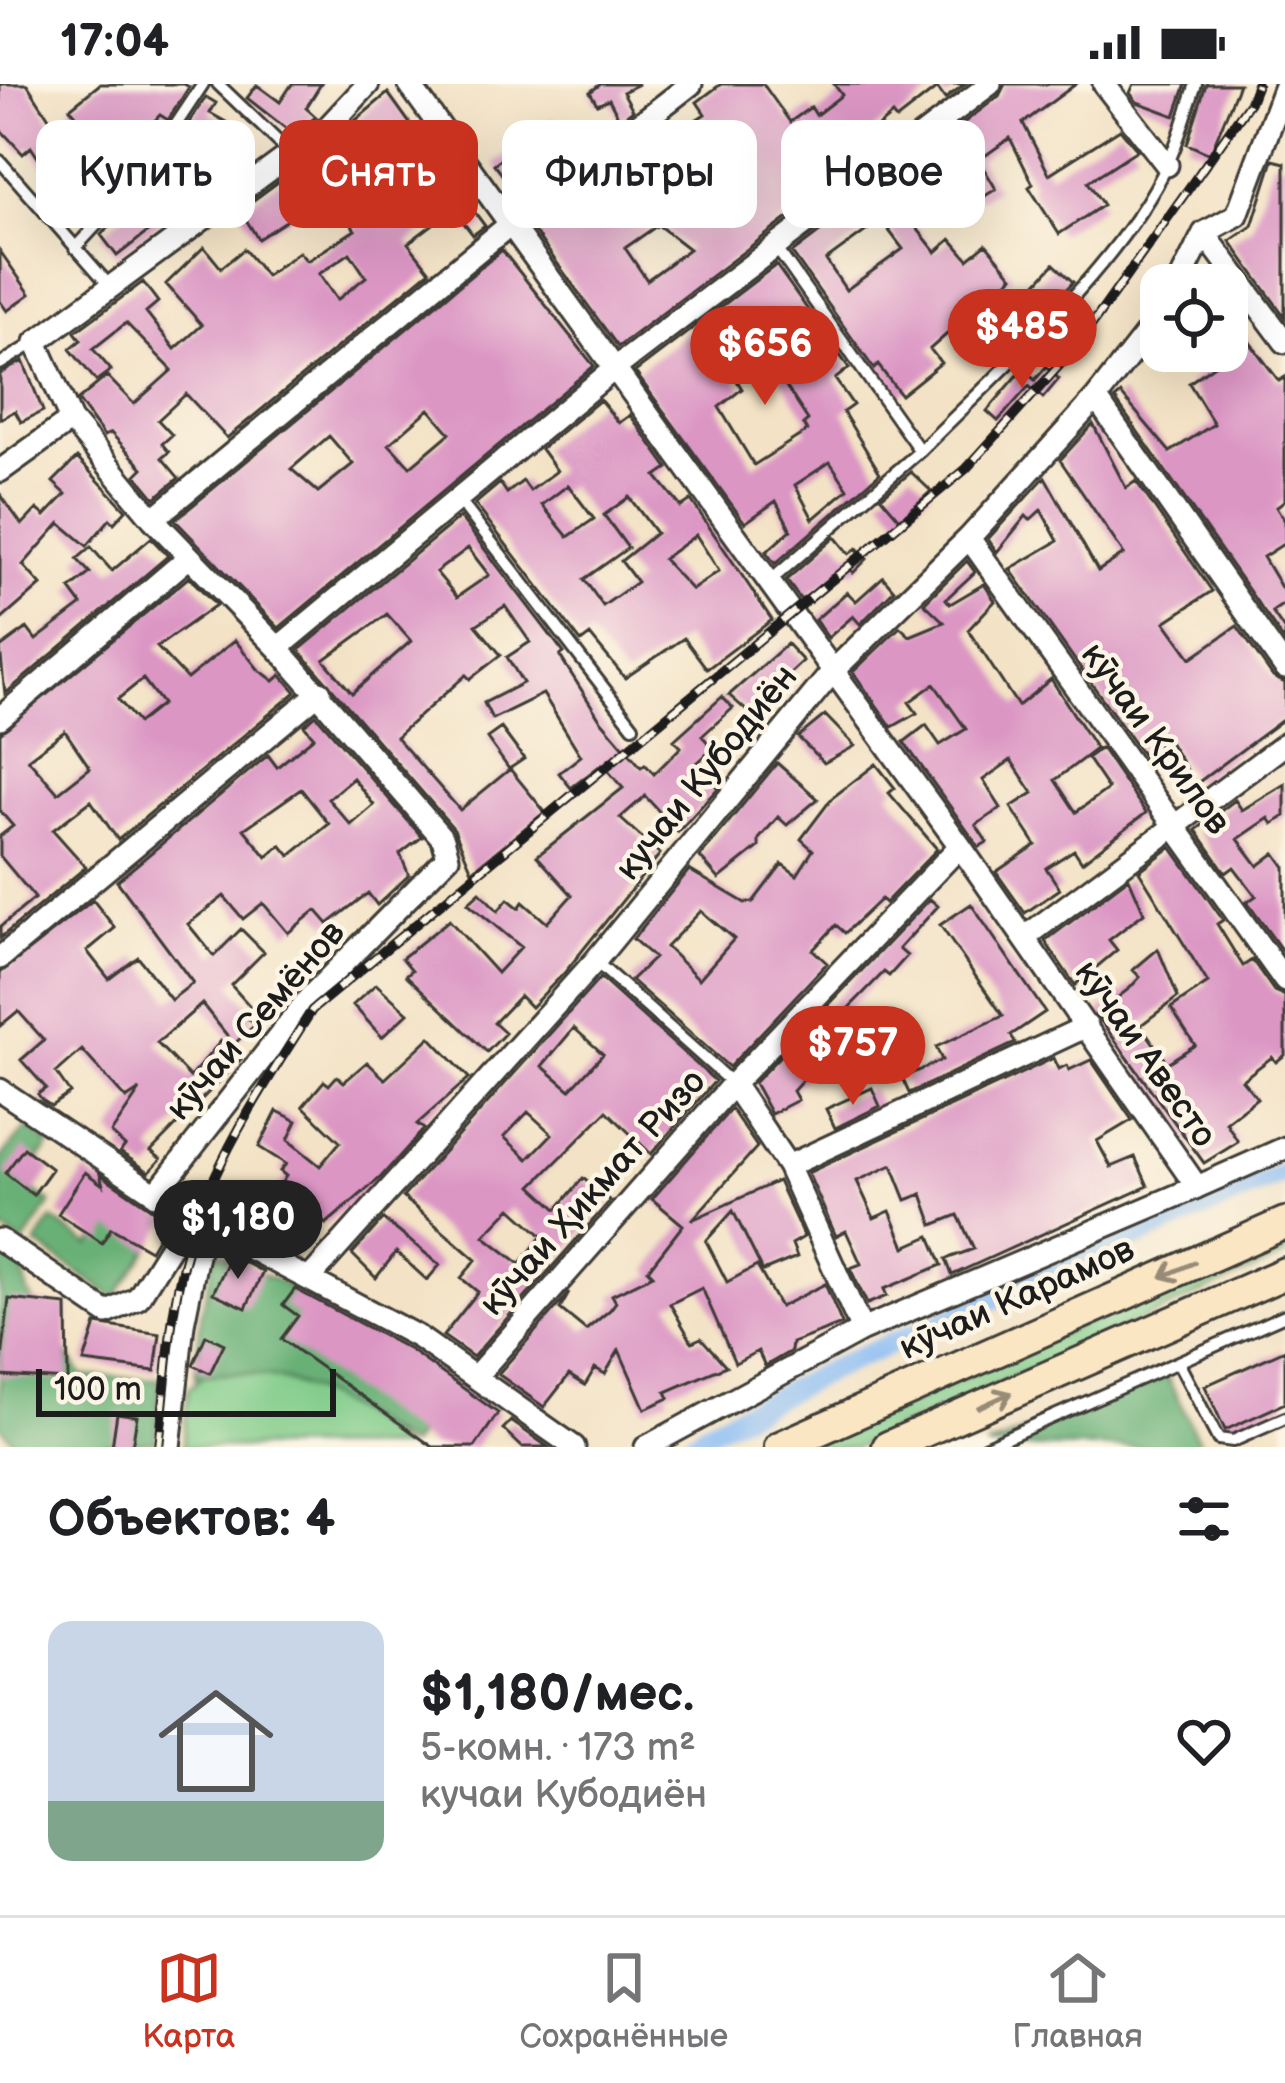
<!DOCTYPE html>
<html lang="ru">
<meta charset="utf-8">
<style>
body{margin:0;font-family:"Balsamiq Sans",sans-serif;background:#f6f6f6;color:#202124;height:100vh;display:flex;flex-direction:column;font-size:45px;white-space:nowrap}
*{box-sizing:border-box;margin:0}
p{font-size:39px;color:#757577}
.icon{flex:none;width:66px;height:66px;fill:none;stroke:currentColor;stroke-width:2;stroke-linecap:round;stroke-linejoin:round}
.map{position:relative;height:1363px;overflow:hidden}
.side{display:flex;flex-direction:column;background:#fff;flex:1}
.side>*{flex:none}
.hud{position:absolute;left:36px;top:36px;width:1215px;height:108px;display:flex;gap:24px}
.tools{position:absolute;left:1140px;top:180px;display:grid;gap:24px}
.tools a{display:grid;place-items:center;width:108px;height:108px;border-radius:24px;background:#fff;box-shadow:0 12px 48px #0002;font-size:60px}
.scale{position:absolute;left:36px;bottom:30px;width:300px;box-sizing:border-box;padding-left:12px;border:6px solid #1c1c1c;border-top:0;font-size:33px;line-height:42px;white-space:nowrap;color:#1c1c1c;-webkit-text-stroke:9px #fcf5e5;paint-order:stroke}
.price{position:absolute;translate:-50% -102px;padding:0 27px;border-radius:42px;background:#c8321e;color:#fff;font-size:39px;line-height:78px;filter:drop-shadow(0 3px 6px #0008)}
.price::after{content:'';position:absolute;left:50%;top:72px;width:36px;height:27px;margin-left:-18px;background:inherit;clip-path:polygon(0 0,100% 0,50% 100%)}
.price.active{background:#222;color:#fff}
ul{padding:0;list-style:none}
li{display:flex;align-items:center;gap:36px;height:300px;padding:0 48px}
li span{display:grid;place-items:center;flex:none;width:336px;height:240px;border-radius:24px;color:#555}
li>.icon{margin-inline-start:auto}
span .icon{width:144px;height:144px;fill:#fffc;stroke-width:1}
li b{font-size:51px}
h2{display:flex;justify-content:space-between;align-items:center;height:144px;padding:0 48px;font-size:51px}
.tag{padding:0 42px;border-radius:24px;background:#fff;box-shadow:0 12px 48px #0002;font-size:42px;line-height:108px}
.tag.active{background:#c8321e;color:#fff}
.status{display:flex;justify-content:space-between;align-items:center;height:84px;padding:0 60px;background:#fff;direction:ltr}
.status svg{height:33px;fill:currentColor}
.tab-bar{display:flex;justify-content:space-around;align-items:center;height:168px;border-top:3px solid #e0e0e0;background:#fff;font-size:33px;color:#757577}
.tab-bar a{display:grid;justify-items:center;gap:6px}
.tab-bar .active{color:#c8321e}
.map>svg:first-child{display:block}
.green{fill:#81cc8a;stroke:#4e7453;stroke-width:3}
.forest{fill:#68b076;stroke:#426649;stroke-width:3}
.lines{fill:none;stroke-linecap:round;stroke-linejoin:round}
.canal{stroke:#85baf4;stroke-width:21}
.building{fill:#db96c4;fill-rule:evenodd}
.lane-casing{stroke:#3c3a35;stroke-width:16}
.street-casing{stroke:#3c3a35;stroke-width:27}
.secondary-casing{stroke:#3c3a35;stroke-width:36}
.lane{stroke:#fff;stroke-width:10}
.street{stroke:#fff;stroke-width:21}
.secondary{stroke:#fbe6c4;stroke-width:30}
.rail-casing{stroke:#1c1c1c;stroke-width:10}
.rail{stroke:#fcf5e5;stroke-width:6;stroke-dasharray:18;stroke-linecap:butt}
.oneway{stroke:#978b78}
.labels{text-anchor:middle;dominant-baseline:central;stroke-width:9;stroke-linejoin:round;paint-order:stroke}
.street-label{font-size:36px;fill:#1c1c1c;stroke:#fcf5e5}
</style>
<div class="status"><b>17:04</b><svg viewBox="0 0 49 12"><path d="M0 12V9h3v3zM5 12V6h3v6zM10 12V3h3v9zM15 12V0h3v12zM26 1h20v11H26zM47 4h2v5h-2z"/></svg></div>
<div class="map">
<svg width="1285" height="1363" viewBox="0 0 1285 1363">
<rect width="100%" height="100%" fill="#fcf5e5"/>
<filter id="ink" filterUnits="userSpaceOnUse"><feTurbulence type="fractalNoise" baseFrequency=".00833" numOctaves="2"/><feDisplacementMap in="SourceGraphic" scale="24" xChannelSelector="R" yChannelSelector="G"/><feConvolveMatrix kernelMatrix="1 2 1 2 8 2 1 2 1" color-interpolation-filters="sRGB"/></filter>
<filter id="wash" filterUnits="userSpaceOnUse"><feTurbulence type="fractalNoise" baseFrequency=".004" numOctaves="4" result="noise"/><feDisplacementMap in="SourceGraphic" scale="48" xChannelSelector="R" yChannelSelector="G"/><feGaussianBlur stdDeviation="2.7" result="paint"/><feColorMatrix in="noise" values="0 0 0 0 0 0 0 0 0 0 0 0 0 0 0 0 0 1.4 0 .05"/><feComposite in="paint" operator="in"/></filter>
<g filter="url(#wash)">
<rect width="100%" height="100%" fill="#f3e2c5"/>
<path class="green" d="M1285,1150V1172L855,1363H806Z
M257,1247L402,1363H183L188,1305Z"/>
<path class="forest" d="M27,1044L50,1060L22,1099L51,1119L23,1160L0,1144V1075Z
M110,1132L152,1160L115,1214L36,1160L52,1135L90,1161Z
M0,1162L22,1174L27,1207L82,1292L160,1295L156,1358L18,1363L0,1342Z
M216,1167C298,1207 380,1245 452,1301L410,1362C335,1318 285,1275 195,1294L201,1230Z
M1167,1293L1202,1363H986Z"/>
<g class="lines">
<path class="canal" d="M688,1363L707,1347L830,1286L1285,1089"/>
</g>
<g id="blocks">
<path class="building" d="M0,0H27L78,79L52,95L31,63L23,70L0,45Z
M100,0H184L189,3L168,36L160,31L146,46L140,38L99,58L70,24Z
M292,0H321L306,24L316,33L293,50L247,14L257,1L280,18Z
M601,0H639L623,8L633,26L620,36L609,15L597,20L590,8Z
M721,0H763L790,38L811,23L816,31L842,11L834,0H965L945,15L937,4L896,36L892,31L860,58L870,72L618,263L531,143L592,96L596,102L622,86L617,77L645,59L650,65L705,30L697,18ZM720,50L743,81L658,141L632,105ZM658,141L689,165L647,196L625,164Z
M1005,0H1076L1023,39L1049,90L1120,45L1137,66L1088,98L1103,121L1059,150L1029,103L1033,100L1010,54L979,76L996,105L977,117L960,90L950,98L944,89L909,114L913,119L903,127L936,168L951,155L968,175L986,160L1013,192L930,265L941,279L901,311L878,281L874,285L792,169L999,12ZM881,136L903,165L846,206L826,176Z
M1134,0H1186L1175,32L1137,18L1130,9Z
M1206,0H1239L1210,70L1187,60Z
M388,9L411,41L382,62L403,94L423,82L437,105L450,95L485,142L473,151L453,125L408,159L430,187L227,354L186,310L158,336L172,351L162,360L169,368L162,374L179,394L155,414L136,391L143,384L111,349L104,352L78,316L107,292L134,320L172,286L126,239L93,265L111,286L96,297L70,265L81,256L75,248L143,198L158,218L146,228L175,265L202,241L166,200L204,163L221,184L244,165L266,192L299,168L307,177L355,146L349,137L388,112L383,98L369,77L337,101L326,86L331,78L318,68ZM350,169L366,193L337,216L319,190Z
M206,13L216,19L210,29L244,48L208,113L181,132L176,126L117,172L101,151L157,100L153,97L169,79L182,90L201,56L184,46Z
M555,34L575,61L547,81L552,89L513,119L508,112L515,107L494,80Z
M1273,76L1285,79V233L1230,157L1252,142Z
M289,90L311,121L258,155L240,126Z
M96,98L109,113L85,139L69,120Z
M502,166L594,282L279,544L175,436ZM429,325L450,349L410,383L389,360ZM329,352L353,380L318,408L291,385Z
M0,167L30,210L7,227L0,217Z
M1054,180L1073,198L1044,229L1025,212Z
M776,181L849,284L835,295L853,321L843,328L880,389L775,480L766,468L791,446L776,417L745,439L635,288ZM758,260L808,336L803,340L807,347L754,381L719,323L742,305L728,282ZM830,378L848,405L813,435L795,401Z
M1227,228L1279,297L1285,293V416L1276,423L1285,437V459L1263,473L1285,510V519L1272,528L1285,547V558L1115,315L1121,310L1170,368L1214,340L1189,299L1227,272Z
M23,277L43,327L21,338L15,327L0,335V290Z
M1046,283L1059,295L1043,314L1029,302L998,337L987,327L1023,285L1035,296Z
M600,316L619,339L630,331L668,384L656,392L681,423L691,416L772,536L707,585L684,554L625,594L590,551L581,558L475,420L500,399L507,409L523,397L530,407L557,387L541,365ZM568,401L594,435L568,453L542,421ZM629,413L656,449L621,477L637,498L603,522L584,495L628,464L604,431ZM696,451L719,487L692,506L663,475Z
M1093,340L1126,404L1136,397L1212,507L1165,538L1191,574L1237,542L1273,593L1285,599V634L1196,700L1167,655L1144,673L1010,485L1058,457L1041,426L1030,436L1026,432L997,468L988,455L1045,393L1098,487L1124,470L1060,376Z
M77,374L126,426L114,439L110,435L87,462L60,439L23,481L41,501L0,537V410L22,441L37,425L45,432L66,410L53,398Z
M911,388L931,407L900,435L881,413Z
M460,433L564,569L560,572L600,635L641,683L645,680L654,690L681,663L674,656L722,613L733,624L702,652L713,664L695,681L718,704L678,748L645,712L620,734L660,770L566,887L531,923L520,912L494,939L505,949L487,968L406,891L412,886L402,874L449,836L497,889L521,863L468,819L480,808L498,827L508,815L519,824L523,818L547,839L572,811L537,772L623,704L602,680L571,704L559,689L581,672L543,610L492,635L484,619L523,599L507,573L530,558L505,522L476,541L501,571L470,595L466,591L396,653L460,726L510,685L545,728L472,787L454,745L299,566ZM468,464L489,491L457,513L436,488ZM387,530L411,557L352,609L324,576Z
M835,453L849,470L857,464L867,475L853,489L849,484L801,516L786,496Z
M151,454L168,472L5,610L0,564L27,544L36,556L82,521L70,505L90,489L77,475L91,463L112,487Z
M967,477L975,488L946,515L950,520L984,500L995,517L968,546L1018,622L1051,595L1096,665L1055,696L1076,728L1108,705L1087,674L1101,664L1146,729L1082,778L1074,766L1046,784L1060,805L1025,829L996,788L1036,761L1011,723L1033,709L1011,676L983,696L1001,724L976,741L987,758L979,763L904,658L926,641L940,661L966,645L934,600L909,618L917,629L892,643L853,588L900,543L910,552L944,538L924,519Z
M189,493L216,521L157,563L187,595L235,556L258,585L274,597L281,591L296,608L118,756L91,717L53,746L86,783L0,854V843L35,814L0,772V752L13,742L0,727V649ZM143,595L162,620L138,639L118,615ZM65,647L90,684L58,709L28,675Z
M883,493L894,506L860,540L853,532L828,554L815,536L847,508L856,517Z
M787,560L803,577L748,628L729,611Z
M316,631L422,753L400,770L409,791L377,821L368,809L328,840L316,826L288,849L263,819L243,835L224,812L188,840L214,872L241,845L264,868L231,901L256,929L249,935L255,941L234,960L202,920L157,959L190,993L221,957L241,975L151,1067L161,1075L149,1088L120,1068L125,1062L111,1049L140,1006L126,1015L82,966L56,989L70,1009L51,1022L42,1016L38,1010L46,1004L21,976L44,956L18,927L0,942V889L93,816L115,844L87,867L109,895L138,873L171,916L193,899L117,797L268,671L277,683L314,653L304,641ZM353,694L374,721L351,741L328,715ZM301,705L329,740L290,772L281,761L267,773L244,745Z
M825,631L855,662L824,679L798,653Z
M501,644L524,675L509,685L487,654Z
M777,679L818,715L787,741L778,733L759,755V763L719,795L700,773Z
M876,680L895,704L889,709L937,765L885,819L881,815L845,849L836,841L813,866L827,879L729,983L631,896L654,874L633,855L689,786L745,819L753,818L782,780L797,791L813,766L801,755L832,714ZM701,827L734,855L699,895L666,863Z
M1285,700V732L1273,740L1269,734L1238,755L1258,782L1275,769L1285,783V871L1247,818L1256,812L1234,783L1226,789L1196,746L1235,716L1242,726Z
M1171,763L1223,836L1217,840L1243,882L1252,876L1274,907L1285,912V971L1276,978L1272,973L1242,996L1257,1014L1226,1038L1238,1058L1204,1079L1096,930L1130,904L1140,893L1133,886L1158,865L1178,913L1141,941L1167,979L1195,961L1171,924L1208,899L1139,787Z
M1129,794L1144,829L1109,856L1117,866L1075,901L1045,857Z
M930,815L938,822L899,865L907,872L889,892L884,888L840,933L846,938L823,961L829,967L793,1007L798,1016L771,1030L754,999Z
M971,820L1045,928L1011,951L1015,959L909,1009L902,994L942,976L936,963L1003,932L940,841Z
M600,894L715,997L651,1070L607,1027L532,1102L557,1125L583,1094L610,1117L473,1273L443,1252L478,1208L461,1194L476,1176L403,1113ZM574,944L603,970L570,1006L542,982ZM528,1028L552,1050L528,1075L504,1053ZM511,1124L542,1152L520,1180L484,1152Z
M376,900L408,929L382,953L353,921Z
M430,953L469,994L417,1040L424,1045L380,1094L326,1140L298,1119L274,1156L253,1143L286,1092L280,1087L286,1080L259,1063L277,1027L297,1037L288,1056L320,1082L340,1058L303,1022L324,997L329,1001L337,992L344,998L367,978L385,995Z
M1054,974L1059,985L1067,981L1069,986L1091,976L1132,1036L1097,1057L1111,1083L1135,1073L1148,1102L952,1191L946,1175L974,1165L958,1131L933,1141L922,1110L906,1116L892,1081L857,1097L874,1134L890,1127L905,1163L930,1152L942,1181L884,1205L887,1212L867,1220L850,1184L861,1180L846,1147L836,1152L808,1089Z
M872,1004L880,1022L835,1044L826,1025Z
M731,1025L757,1063L692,1136L778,1097L804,1153L792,1160L797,1173L763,1187L733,1127L706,1157L727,1198L757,1182L780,1223L825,1200L842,1240L792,1259L791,1267L765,1282L758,1267L735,1279L702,1204L670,1220L692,1258L701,1254L726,1282L666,1308L669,1314L645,1325L619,1266L605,1290L595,1284L585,1301L569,1291L544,1323L498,1290L569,1209L560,1225L586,1246L610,1226L616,1218L612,1211L653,1191L648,1186L683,1141L652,1115Z
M24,1064L52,1085L33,1111L5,1089Z
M85,1088L103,1101L100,1090L168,1136L150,1166L111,1144L102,1159L58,1130Z
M383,1135L440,1181L427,1196L396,1168L376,1194L352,1170Z
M231,1171L263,1188L246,1224L213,1209Z
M295,1205L410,1266L498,1329L475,1363H433L281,1255L298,1232L283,1221Z
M9,1215L67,1221L68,1296L0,1292Z
M96,1240L160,1250L155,1287L84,1278Z
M206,1251L224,1260L210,1289L193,1281Z
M1285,1266V1319L1225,1346L1205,1302Z
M117,1329L137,1332L132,1363H112Z
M511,1337L548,1363H522L503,1345Z"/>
</g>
</g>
<g filter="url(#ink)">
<use href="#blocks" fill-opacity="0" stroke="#3c3a35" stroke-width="3"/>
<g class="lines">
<defs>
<path id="lane" d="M218,0L290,69
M0,77L108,200
M75,164L142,92L203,0
M0,280L36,258
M920,367C998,289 1123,178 1168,79C1180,54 1187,26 1196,0
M459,416L633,642
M769,498L920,367L775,162
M595,877L733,1000
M1179,1280L1218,1355L1233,1357L1285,1334
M984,1363L1285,1231"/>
<path id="street" d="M409,0L960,762L1197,1103L1285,1064
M1104,0L1167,81
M1204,149L1237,131L1285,2
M1204,149L1285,258
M1178,201L1204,149
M1096,314L1285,584
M0,387L71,336
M153,435L508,142L691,0
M969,454L1285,897
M278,564L153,435L71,336L36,258L329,42L368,0
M0,634L188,474
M1024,854L1285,660
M0,874L320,608
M733,1000L788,1082L862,1246
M0,1006L189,1132L418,1253L574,1363
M788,1082L1087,942
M155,1111L310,913L448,773L443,755L278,564L614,285L990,0
M0,1156L107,1229L138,1214L189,1132
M309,1195L595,877L833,587L969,454L1096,314L1161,231
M476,1292L733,1000L960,762
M169,1363L183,1240L204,1136
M646,1363L862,1246L1197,1103"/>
<path id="secondary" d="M780,1363L1285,1139
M888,1363L1285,1189"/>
</defs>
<use href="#lane" class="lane-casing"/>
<use href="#street" class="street-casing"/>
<use href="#secondary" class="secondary-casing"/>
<use href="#lane" class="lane"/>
<use href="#street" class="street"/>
<use href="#secondary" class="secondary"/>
<defs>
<path id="rail" d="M159,1363C167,1294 169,1220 191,1154C217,1071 266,999 312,926L966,385L1076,263L1250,18L1257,0"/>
</defs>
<use href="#rail" class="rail-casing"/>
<use href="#rail" class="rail"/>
</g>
<defs><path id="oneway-shaft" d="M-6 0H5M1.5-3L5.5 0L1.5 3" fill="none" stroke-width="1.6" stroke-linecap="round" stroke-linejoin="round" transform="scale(3)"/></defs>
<g class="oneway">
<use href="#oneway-shaft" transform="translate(1178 1186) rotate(156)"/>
<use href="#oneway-shaft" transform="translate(995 1316) rotate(-24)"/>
</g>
</g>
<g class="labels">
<g class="street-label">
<text transform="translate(1155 655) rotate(54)">кӯчаи Крилов</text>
<text transform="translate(707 689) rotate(-51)">кучаи Кубодиён</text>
<text transform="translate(256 937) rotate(-49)">кӯчаи Семёнов</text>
<text transform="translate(1145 970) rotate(55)">кӯчаи Авесто</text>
<text transform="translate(593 1109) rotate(-48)">кӯчаи Ҳикмат Ризо</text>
<text transform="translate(1017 1215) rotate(-24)">кӯчаи Карамов</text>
</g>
</g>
</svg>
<div class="tools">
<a><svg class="icon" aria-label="locate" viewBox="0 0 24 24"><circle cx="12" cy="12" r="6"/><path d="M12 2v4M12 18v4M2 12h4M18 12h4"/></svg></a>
</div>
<div class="scale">100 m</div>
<b class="price" style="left:1022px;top:307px">$485</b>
<b class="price" style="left:765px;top:324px">$656</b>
<b class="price" style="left:853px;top:1024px">$757</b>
<b class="price active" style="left:238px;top:1198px">$1,180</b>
<div class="hud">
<a class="tag">Купить</a>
<a class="tag active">Снять</a>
<a class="tag">Фильтры</a>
<a class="tag">Новое</a>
</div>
</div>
<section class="side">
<h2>Объектов: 4<svg class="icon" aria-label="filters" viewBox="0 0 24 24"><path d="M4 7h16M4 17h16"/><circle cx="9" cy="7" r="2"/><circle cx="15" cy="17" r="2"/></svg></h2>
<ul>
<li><span style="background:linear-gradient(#c9d6e8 75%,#7fa58c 0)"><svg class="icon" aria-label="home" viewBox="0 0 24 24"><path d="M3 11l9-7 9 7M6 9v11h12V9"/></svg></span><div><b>$1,180/мес.</b><p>5-комн. · 173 m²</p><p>кучаи Кубодиён</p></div><svg class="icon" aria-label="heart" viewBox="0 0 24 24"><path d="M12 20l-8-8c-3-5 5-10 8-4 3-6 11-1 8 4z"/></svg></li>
</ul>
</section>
<nav class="tab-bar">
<a class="active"><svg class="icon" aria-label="map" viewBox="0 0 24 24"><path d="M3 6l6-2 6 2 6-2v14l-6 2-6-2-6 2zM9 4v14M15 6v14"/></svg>Карта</a>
<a><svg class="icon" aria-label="saved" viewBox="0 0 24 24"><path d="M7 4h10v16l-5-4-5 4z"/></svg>Сохранённые</a>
<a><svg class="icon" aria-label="home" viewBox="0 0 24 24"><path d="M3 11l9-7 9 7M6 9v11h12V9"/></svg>Главная</a>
</nav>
